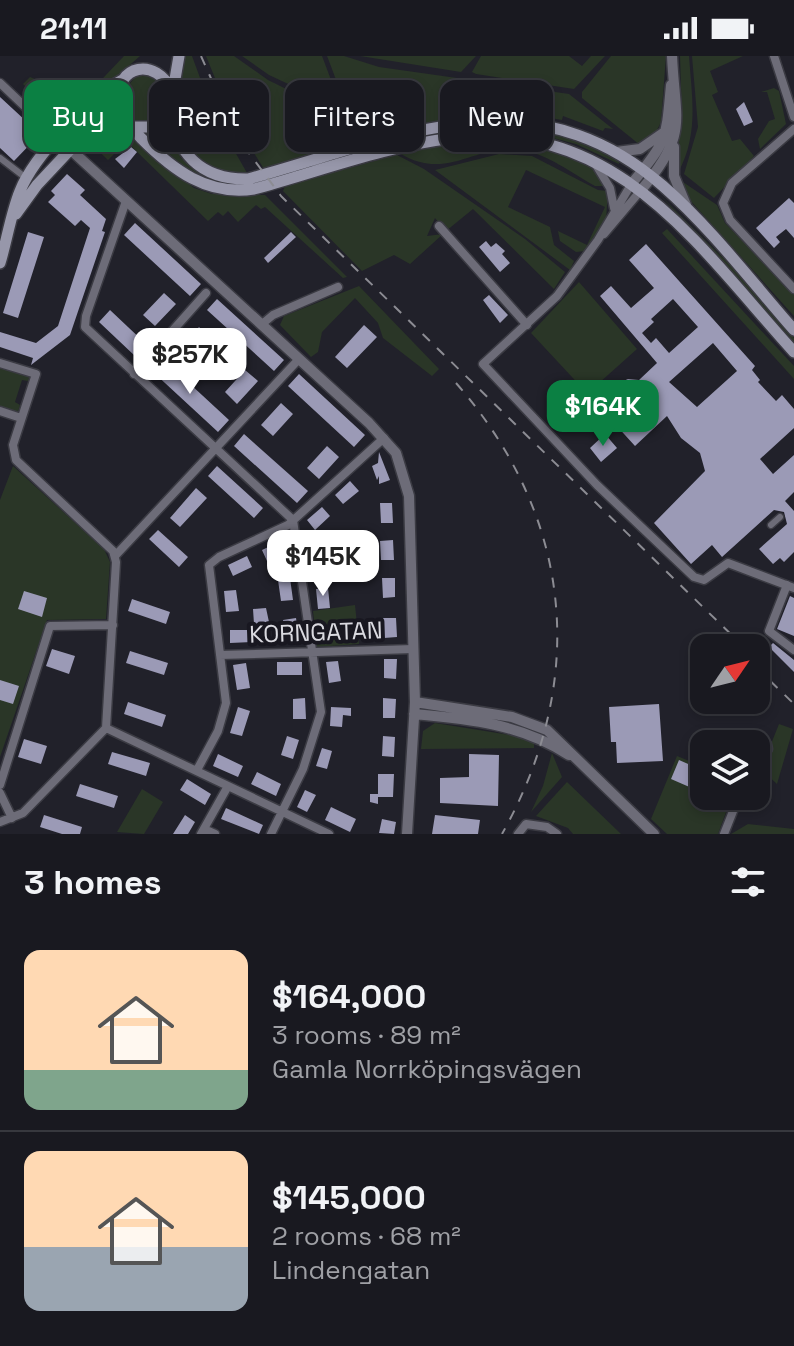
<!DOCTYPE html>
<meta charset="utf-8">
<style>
body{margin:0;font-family:"Space Grotesk",sans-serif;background:#26262d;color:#f1f3f6;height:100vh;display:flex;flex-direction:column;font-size:30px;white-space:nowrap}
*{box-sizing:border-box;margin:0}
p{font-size:26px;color:#9fa0a5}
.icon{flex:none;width:44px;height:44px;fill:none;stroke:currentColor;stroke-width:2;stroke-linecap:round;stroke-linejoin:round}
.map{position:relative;height:778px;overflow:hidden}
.details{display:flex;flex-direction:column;background:#191920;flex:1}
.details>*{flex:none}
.hud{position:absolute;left:24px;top:24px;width:746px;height:72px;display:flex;gap:16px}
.needle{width:52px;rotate:55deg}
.tools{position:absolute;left:690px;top:578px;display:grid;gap:16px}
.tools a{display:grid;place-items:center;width:80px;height:80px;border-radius:16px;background:#191920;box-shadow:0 4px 12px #0003,0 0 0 2px #37383e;font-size:40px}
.price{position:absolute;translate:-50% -68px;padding:0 18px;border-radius:16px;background:#fff;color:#222;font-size:26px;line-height:52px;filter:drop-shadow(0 2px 4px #0008)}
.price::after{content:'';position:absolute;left:50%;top:48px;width:24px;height:18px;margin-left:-12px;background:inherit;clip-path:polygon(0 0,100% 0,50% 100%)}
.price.active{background:#0b8043;color:#fff}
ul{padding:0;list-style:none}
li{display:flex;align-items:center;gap:24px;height:200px;padding:0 24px}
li+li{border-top:2px solid #37383e}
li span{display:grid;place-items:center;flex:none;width:224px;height:160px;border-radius:16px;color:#555}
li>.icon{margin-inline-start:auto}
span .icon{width:96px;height:96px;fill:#fffc;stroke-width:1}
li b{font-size:34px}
h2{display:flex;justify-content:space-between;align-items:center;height:96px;padding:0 24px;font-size:34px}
.tag{padding:0 28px;border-radius:16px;background:#191920;box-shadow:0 4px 12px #0003,0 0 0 2px #37383e;font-size:28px;line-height:72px}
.tag.active{background:#0b8043;color:#fff}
.status{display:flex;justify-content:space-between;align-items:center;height:56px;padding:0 40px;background:#191920;direction:ltr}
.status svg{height:22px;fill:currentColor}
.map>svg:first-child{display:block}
.green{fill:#2a3627}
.building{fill:#9b9ab6;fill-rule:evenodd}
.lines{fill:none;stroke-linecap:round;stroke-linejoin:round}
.pedestrian-casing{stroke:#3b3b43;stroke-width:9}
.minor-casing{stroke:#3b3b43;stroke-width:11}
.tertiary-casing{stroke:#3b3b43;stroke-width:13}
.secondary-casing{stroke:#3b3b43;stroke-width:14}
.pedestrian{stroke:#6d6c78;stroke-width:6}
.minor{stroke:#6d6c78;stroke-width:8}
.tertiary{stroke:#6d6c78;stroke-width:10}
.secondary{stroke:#9797aa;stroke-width:11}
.rail{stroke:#8c8c93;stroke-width:2;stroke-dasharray:10 10;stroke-linecap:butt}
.labels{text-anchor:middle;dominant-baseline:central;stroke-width:8;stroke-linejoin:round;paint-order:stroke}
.street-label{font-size:24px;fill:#dadae0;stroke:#181720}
</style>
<div class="status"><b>21:11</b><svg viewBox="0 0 49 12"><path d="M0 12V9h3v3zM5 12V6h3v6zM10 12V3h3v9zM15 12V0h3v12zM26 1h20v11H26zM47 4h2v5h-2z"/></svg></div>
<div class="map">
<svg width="794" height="778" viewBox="0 0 794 778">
<rect width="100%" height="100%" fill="#21212a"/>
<path class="green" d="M124,0H140L66,65L68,59Z
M184,0H192L213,57L247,117C211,118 175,96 176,56C177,37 183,19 184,0Z
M206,0H234L268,24L351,65L368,84L424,113L525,183L565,216L554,233L473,153L446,175L435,162L427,180L443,178L410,208L394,199L362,215L283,135L285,130L385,102L359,86L264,113L230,59Z
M242,0H322L342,53L269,19Z
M327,0H344L379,11L569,38L613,73L605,72L603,75L563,60L562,64C498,52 438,65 375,81C347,63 339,30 327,0Z
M360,0H476L461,16Z
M481,0H569L582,10L591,0H605L574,33L476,18L472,16Z
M611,0H666L661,66L656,76L640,89L582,42V36Z
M680,0H689C692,42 699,78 678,117L676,99L682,64Z
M692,0H743L710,15L718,36L712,39L732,85L740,83L754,100L714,142L684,118L698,71Z
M152,17L166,34L164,53L155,65L135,66C118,51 122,32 138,19Z
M30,21L42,26L36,33L56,50L62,43L70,50L60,60L55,58L23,28Z
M774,32L779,35L786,68L760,93L758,83L769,65L775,63L767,36H761Z
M114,68L194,132L212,138L265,139L347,221L343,222L265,151L261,153L256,149L238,166L228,155L223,160L218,156L208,165L130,89L125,92L122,90L108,104L87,84L97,72Z
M482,69C536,73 572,78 620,104L619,108L576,88L545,80L485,74L423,79Z
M167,71L181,102L207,124L169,101L148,81Z
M505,85L571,100L591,109L607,130H595C572,117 547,98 522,94C477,86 448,126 401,98L444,87Z
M499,98L532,100L598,134L608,135L606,164L585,195L576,196L560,185L558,175L587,189L605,151L526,114L508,151L550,171L554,189L574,205L570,214L435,114Z
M677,122L717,149L725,167L794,238V260L688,142Z
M661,140L734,213L794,282V289Z
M667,173L794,310V323L662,177Z
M579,226L637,293L599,327L609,339L598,349L531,277Z
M359,230L439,313L432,320L383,282L378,267L355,242L322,276L318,296L311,301L280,269L284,260Z
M0,310L30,320L28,325L22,324L15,346L20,349L18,356L0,350Z
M13,410L104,493L110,506L106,563L47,564L0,701V444Z
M355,549L359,588L317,591L313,555Z
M435,667L523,681L534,686V692L421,693L423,675Z
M779,668L793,673L777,728L761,713Z
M552,697L562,721L531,756L543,730Z
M677,700L704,711V740H732L718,778H667L651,763Z
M567,726L621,778H573L568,772L536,760Z
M142,733L163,746L144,778L117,776Z
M748,768L794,773V778H731Z"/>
<path class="building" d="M0,41L40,78L14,105L0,92Z
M744,46L753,66L744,70L736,53Z
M131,91L137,96L124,112L115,103Z
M67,118L85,134L80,139L106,163L102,175L105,176L70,279L31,309L33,302L0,291V276L36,287L58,270L90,172L81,164L75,170L48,146L55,139L51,135Z
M789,142L794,147V182L786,173L776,181L780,186L774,192L756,172Z
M135,167L201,228L190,240L124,179Z
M28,176L44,181L18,262L3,257Z
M291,176L296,181L268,207L264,202Z
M486,185L491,191L496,187L505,195L502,198L510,207L500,216L479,191Z
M646,188L755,310L752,314L760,324L758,326L776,345L782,339L794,353V372L760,403L773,418L794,399V436L785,445L794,455V496L784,506L780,502L773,508L759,493L787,468L784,456L774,454L722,501L712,489L691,508L654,467L705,415L700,397L681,382L667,360L635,390L604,356L618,343L621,326L628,323L639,324L657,307L600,240L611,230L631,252L654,232L629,204ZM673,243L698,271L669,297L656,282L651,287L642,277L654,266L651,263ZM713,287L737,315L697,351L669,326Z
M164,237L176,248L155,270L143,259Z
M489,239L508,259L500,267L483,244Z
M217,243L284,304L274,315L207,254Z
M110,254L146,288L135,300L99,266Z
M364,269L377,281L347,312L335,301Z
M199,271L211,282L190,305L178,293Z
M163,303L229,364L218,376L152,315Z
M245,314L258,325L237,348L225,336Z
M299,318L365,379L354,391L288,330Z
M281,347L293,358L273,380L261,369Z
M244,378L308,435L297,447L234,390Z
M605,378L617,392L601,406L590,392Z
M327,390L339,401L319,423L307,412Z
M379,396L390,424L379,428V420L377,424L372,410L378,407Z
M217,410L263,452L254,462L208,420Z
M350,425L359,435L343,448L335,439Z
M196,432L207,442L180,471L170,462Z
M380,447H392L393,467H381Z
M322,451L330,460L315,474L307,464Z
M158,474L188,501L179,511L149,483Z
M393,484L394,504H381L380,485Z
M281,485L286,496L267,505L262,494Z
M323,496L326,516L313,517L311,498Z
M247,500L252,511L233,520L228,509Z
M290,522L293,544L281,545L278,524Z
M382,522H395V541L383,542Z
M328,532L330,552L318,553L316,533Z
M236,534L239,555L226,556L224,535Z
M24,535L47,542L42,561L18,553Z
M790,540L794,542V580L777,573Z
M132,543L170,556L166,568L128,555Z
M266,552L269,566L254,568L253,553Z
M296,562L299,583L286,585L283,564Z
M383,562H396L397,581L384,582Z
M230,574H251L252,586L230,587Z
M773,587L794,604V616L769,591Z
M52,593L75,600L69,618L46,610Z
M130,595L168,607L164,619L126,607Z
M384,603H397L396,623L384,622Z
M338,605L341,625L329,627L326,606Z
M277,606H302V619H277Z
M246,607L250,632L237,634L233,609Z
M0,624L19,630L13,648L0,644Z
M305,642L306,663H293V643Z
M383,642L396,643L395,662H383Z
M128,646L166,659L162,671L124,658Z
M659,648L663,705L617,707L616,686H611L609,651Z
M238,651L250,655L242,680L230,677Z
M331,651L351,652V660L343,659L342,671L330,670Z
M287,680L299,684L293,703L281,699Z
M383,680L395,681L394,701L382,700Z
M24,683L47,690L41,708L18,701Z
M322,692L332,695L327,713L316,710Z
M112,696L150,707L146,720L108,708Z
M218,698L243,710L238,721L213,710Z
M469,698L499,699L498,750L440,747V722L469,721Z
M679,704L702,714L694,733L671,723Z
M257,716L281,728L276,740L251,728Z
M378,718H394L393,741H378V748L370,746V738H378Z
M187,723L211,738L205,749L180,734Z
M80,728L118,740L114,752L76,740Z
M305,734L316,739L307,756L297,751Z
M331,751L356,763L350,776L325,764Z
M226,752L263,769L259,778L221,763Z
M44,759L82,771L80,778H62L40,771Z
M185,759L195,766L188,778H173Z
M435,759L480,764L478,778H432Z
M382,763L396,766L394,778L379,777Z"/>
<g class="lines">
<defs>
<path id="pedestrian" d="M0,102L26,122
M771,469L780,461"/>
<path id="minor" d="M774,0L794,61
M0,27L59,83
M794,73L732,127L723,147L730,164L794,233
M596,109L610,132L614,152
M632,127L598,184L557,240L483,308L597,429L694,521L704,524L728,507L794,532
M126,145L86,260L85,271L293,464L321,656L303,713L271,778
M439,170L527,269
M604,178L642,133
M261,269L273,259L338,231
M0,307L36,318L13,389L16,404L113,495L116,506L106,672L23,757L0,766
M134,318L206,237
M0,355L21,362
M115,500L299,303
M787,529L769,575L794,594
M220,599L413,593
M106,672L329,778
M752,688L760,683L767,688L768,693L756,700
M197,714L218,675L226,647L209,509L219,501L288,469L384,382
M0,729L50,570L113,569
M0,737L12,762
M204,773L215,778
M201,778L228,730
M518,778L526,768L547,771L557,778
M724,778L739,740"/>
<path id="tertiary" d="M59,83L369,367L396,397L409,440L415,646L407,778
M674,91V120L686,149
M616,96L640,93L666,75
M633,126C668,84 666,82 671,29
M642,133C689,77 675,66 672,0
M415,646L512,661L547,674L654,778
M414,658C470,663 521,668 569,699"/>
<path id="secondary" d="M172,35C156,1 116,8 118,46C119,63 131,71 141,82C173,114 207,140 254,133C320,115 388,89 455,82C618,64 698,190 794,296
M170,52C175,97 201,124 248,123C395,83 530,14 663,130C711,172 752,226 794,274
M131,71H155L170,52L179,0
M16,158L37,129L97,65L109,61L123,64
M0,207C7,184 11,157 20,135C34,100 90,41 124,23"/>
</defs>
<use href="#pedestrian" class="pedestrian-casing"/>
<use href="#minor" class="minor-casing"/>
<use href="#tertiary" class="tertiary-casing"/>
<use href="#secondary" class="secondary-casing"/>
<use href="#pedestrian" class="pedestrian"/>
<use href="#minor" class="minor"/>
<use href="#tertiary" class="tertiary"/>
<use href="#secondary" class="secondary"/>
<path class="rail" d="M201,0L237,81L281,140L745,592
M456,327C573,461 589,623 502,778
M756,611L794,648"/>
</g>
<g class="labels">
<g class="street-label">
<text transform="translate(316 576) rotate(-2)">KORNGATAN</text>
</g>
</g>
</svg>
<div class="tools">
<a><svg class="needle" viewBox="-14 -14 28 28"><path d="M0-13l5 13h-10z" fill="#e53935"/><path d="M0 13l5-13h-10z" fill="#9fa0a5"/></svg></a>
<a><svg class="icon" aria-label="layers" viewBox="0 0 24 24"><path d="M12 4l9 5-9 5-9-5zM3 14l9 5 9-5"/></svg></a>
</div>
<b class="price" style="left:190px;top:340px">$257K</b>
<b class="price active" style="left:603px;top:392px">$164K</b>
<b class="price" style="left:323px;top:542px">$145K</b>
<div class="hud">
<a class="tag active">Buy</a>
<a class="tag">Rent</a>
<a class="tag">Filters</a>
<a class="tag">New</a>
</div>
</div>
<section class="details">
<h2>3 homes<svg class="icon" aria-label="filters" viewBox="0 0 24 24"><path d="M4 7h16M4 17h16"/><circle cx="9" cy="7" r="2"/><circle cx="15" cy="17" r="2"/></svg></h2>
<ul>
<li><span style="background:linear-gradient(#ffd9b3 75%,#7fa58c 0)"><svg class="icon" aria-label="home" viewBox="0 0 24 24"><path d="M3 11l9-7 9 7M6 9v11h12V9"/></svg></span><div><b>$164,000</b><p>3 rooms · 89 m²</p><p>Gamla Norrköpingsvägen</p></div></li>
<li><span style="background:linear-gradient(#ffd9b3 60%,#9aa5b1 0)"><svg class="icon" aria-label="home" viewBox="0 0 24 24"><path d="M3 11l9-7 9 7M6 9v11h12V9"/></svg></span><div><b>$145,000</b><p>2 rooms · 68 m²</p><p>Lindengatan</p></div></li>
</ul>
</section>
